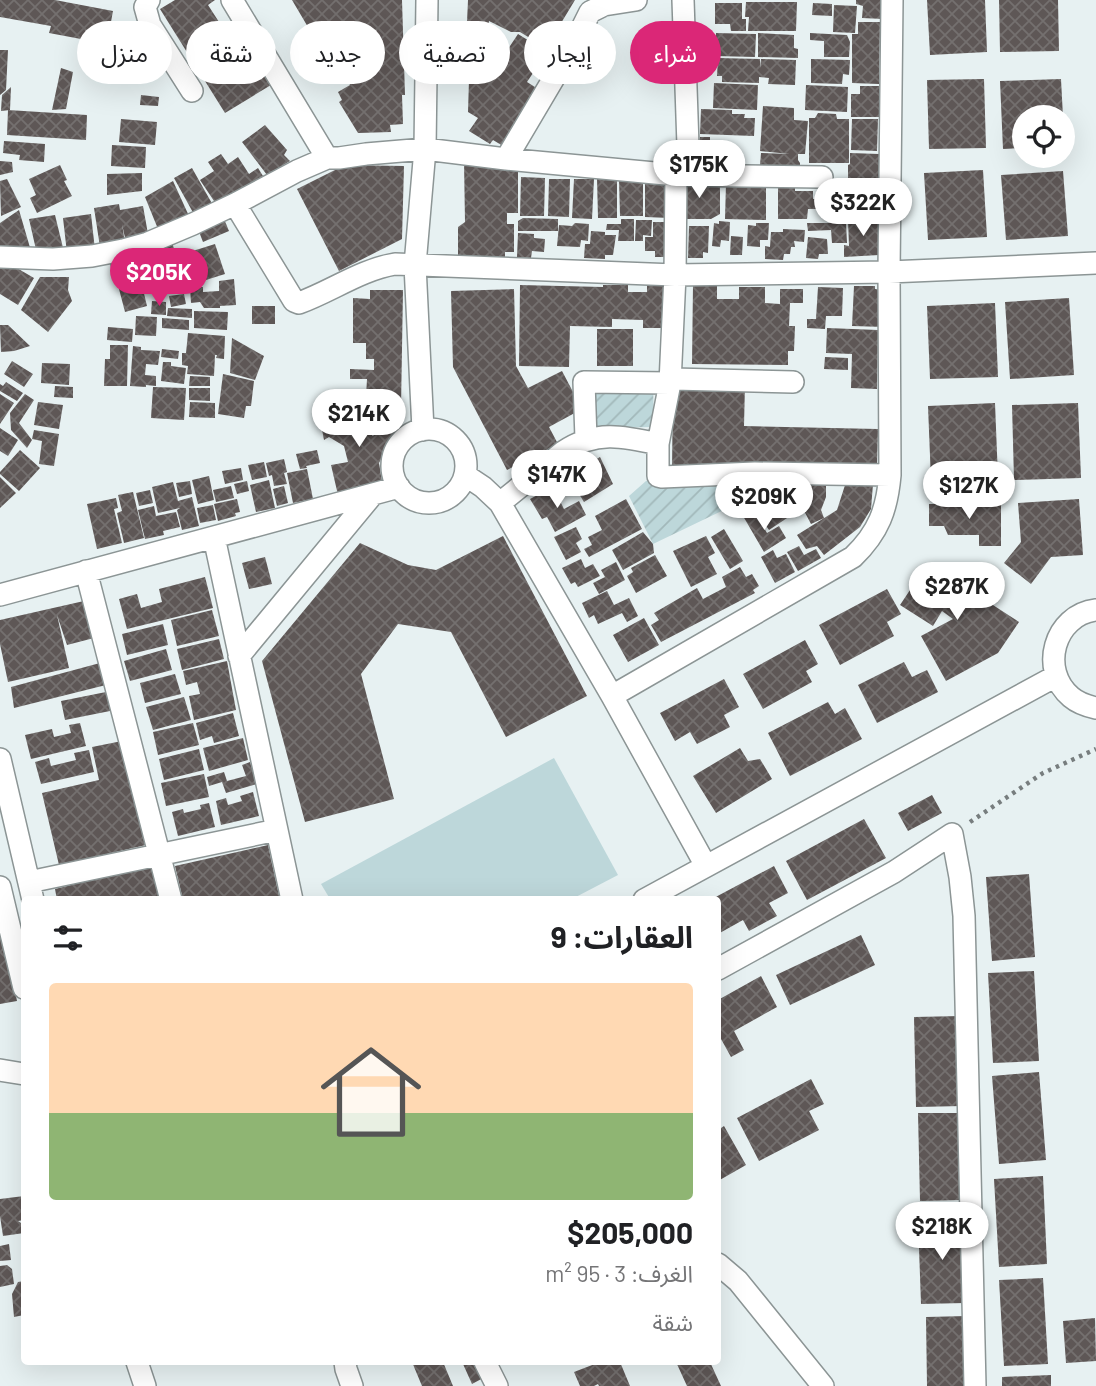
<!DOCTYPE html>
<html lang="ar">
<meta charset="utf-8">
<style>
body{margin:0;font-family:Barlow,"Noto Sans Arabic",sans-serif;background:#f6f6f6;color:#202124;direction:rtl;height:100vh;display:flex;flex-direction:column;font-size:26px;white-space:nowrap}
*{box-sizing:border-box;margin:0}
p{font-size:23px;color:#757577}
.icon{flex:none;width:38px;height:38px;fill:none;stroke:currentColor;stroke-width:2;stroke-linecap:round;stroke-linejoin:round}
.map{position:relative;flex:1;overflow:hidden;direction:ltr}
.drawer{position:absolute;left:21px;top:896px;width:700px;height:469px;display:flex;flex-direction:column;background:#fff;border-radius:7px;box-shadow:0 7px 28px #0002;direction:rtl}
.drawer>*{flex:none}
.hud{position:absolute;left:21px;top:21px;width:700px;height:63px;direction:rtl;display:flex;gap:14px}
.buttons{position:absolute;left:1012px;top:105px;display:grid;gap:14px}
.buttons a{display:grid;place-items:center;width:63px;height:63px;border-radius:50%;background:#fff;box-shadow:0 7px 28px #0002;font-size:35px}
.price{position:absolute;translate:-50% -60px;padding:0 16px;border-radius:24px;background:#fff;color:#222;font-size:23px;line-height:46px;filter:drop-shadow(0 2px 4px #0008)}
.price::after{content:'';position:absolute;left:50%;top:42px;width:21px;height:16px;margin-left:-10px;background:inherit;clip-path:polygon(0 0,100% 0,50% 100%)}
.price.current{background:#db2777;color:#fff}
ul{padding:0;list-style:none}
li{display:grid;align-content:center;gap:14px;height:371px;padding:0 28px}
li span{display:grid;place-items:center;height:217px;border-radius:7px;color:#555}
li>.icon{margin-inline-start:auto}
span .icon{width:126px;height:126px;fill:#fffc;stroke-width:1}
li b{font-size:30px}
h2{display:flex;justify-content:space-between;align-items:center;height:84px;padding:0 28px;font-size:30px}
.chip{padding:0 24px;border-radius:32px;background:#fff;box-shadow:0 7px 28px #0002;font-size:24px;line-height:63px}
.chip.current{background:#db2777;color:#fff}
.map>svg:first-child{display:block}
.grass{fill:#bdd7da}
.garden{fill:url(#garden-furrows)}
.building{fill:url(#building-cross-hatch)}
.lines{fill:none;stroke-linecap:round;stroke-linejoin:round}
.minor-casing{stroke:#8c9595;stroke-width:24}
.path{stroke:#777d7e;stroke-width:4.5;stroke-dasharray:3.5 5;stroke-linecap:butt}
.minor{stroke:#fff;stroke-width:21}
</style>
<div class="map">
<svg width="1096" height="1386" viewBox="0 0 1096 1386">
<defs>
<pattern id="garden-furrows" width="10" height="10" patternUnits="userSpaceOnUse" patternTransform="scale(1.75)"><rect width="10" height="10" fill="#bdd7da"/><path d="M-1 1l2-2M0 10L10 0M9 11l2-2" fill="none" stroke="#a2b8ba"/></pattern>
<pattern id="building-cross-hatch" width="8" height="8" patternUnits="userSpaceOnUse" patternTransform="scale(1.75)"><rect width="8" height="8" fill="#5e5756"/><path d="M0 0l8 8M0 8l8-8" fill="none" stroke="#74706f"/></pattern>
</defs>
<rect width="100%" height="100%" fill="#e7f1f2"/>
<path class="grass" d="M554,758L618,875L572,899H330L321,884Z"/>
<path class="garden" d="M588,383H653L654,427L589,428Z
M755,473L757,494L653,544L629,496L646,481Z"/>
<path class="building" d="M0,0H55L113,11L105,54L79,49L81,39L49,33L51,26L0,17Z
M175,0H215L208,5L232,42L240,37L248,51L238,57L250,76L261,69L271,85L225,113L160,9Z
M292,0H402L405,95H402L403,124L390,125L391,132L358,133L339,102L342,100L338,92L350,85L347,79L341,83Z
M468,0H575L546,48L520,32H511L489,21L487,34L493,40L488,47L466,44Z
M856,0H884L883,19L862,18L863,6L856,4Z
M927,0H985L987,52L930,55Z
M999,0H1058L1059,51L1000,52Z
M746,2H797L796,31H748L749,17H745Z
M715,3H742V19H746V31H731L730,24H715Z
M813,3L832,4V16L812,15Z
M834,5L857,6L855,33L833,32Z
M858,22H880L879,84L852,83V34H858Z
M716,33L756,34L755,57L716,56Z
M758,33L794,35V48L798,49V58L758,57Z
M810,33L847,35L850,42L849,57H824V41L810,40Z
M518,34L547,52L527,82L543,92L503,146L493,140L490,144L469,131L478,118L468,112L470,47L480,48L488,50L495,40L508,49Z
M0,50H8L6,90L0,95Z
M718,58L760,59V68L761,59L796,60L795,85L768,84L769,78L759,77V83L722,82V76H717Z
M811,59L850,60L849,75L843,74L842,84L811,83Z
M61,68L73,72L66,109L52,110Z
M984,79L986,148L929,149L927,80Z
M1061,79L1063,117H1024V148L1003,149L1000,81Z
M714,83L758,85L757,110L713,108Z
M806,85L848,87L847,112L805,110Z
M860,86H879V117H851V94H860Z
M11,87L10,110L1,111L2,95Z
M141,95L159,97L158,106L140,105Z
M763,106L794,108V120L808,121L805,154H798V160L800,163V167L760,165L761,153L790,154L760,151Z
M701,109L732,110V114H745L744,118H755L754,136L700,134Z
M8,110L87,115L86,140L7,135Z
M818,113L836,114L837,119H849V163H809V118H815Z
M121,119L157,122L155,145L119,142Z
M852,119H878L877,151L851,150Z
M265,125L287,150L284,155L290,161L267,175L242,142Z
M700,137H710V141H726V147L737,148L736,166H699Z
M4,141L45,144L44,162L19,160L20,155L3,153Z
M112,145L146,147L145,168L111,166Z
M850,153L879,154V218H849V200L852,198L851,180L850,197L847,200L846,221L823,219L825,189L809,188L810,182L826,180H848V165L850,164Z
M221,154L228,164L238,157L249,174L258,168L263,176L218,207L200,180L214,171L208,162Z
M504,160V170H518V213H507V224H514V252H505V258H458V227L465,222L464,161Z
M0,161L12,162L13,172L0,175Z
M60,165L67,180L64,181L72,196L37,213L30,198L36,195L29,179Z
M345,165L404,166L402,239L339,271L297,189Z
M192,168L214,207L196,218L174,178Z
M983,170L987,237L928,240L924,173Z
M1063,171L1068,236L1006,240L1001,175Z
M142,173V191L107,195V174Z
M521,177L545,178L544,216H520Z
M597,178H617V218H598Z
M7,179L21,207L1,216L0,181Z
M549,179H570L569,217L548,216Z
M574,179H594L592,219L572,218Z
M619,179H643V216H620Z
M173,181L189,216L158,229L145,197Z
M645,181H670V218L645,217Z
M679,182H720V214L711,219H679Z
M726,183L766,184V220L725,219Z
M778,185H795V191H813V199H820V209H808L807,219H778Z
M119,204L120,210L143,206L148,234L125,238L122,224L125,243L100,247L94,208Z
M19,210L31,251L0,253V223Z
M91,214L95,250L67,253L63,218Z
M222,214L229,231L203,242L196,224Z
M55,215L65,256L37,254L29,219Z
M523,218L558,219V231H518V221Z
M621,219H634V241H618L619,230H606L607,224H621Z
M878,219L879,255L844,257V245L849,246L848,220Z
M636,220H652L651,236L643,235V241H635Z
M719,221L730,222L729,241L721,240L720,247L712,246L714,223L719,224Z
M653,222H671V257H655V251H645V237H653Z
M575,223L589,224L588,241L581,240L580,247L557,246L559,225L572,226Z
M756,223H769L768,240H760V247L747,246L748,225L756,226Z
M807,223H846L847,243H832L831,230L808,231Z
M689,226H709L708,253L703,252V258H688Z
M783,229L805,230L804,242L794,241L795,247H791L790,254H784L783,260L765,259V246L770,247L771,232H783Z
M591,231L605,232V235H616L613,255H605V259L584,258L585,244H590Z
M518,233L534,234V238L545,239L544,252L532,251L531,258L517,257Z
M731,236L743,237L742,255H730Z
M808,237L827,239L828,254H819L818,259L806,258Z
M172,242L180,270L154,278L146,250Z
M215,244L225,274L190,285L180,255Z
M134,252L147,306L125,312L119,289L131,286L126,268L112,272L109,259Z
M3,260L34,278L18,305L0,294V266Z
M183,274L186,286L160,292L157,280Z
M40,277H69L68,290L72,301L48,332L21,310Z
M234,279L236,305L220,306V308H204L200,302L191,303L190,287H203V292L219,291V281Z
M520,285L603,287V285H628V292H647V285H666L665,328H643V320L612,319V327L570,326L569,367L519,366Z
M693,285H717V299H739V287H765V303L780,304V289H803V303H790L789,326H795L794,351H788V365L692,364Z
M854,286H875V289L885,290L884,327L852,326Z
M818,287L843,288L842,316H826L825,329L807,328V319H816Z
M514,289L516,366L528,388L562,371L582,409L549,427L558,444L507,470L453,367L451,291Z
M370,290H403L401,407H353L354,396L366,397L367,379H350V369L374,370V359H366V343H353V298L370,299Z
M184,294L186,304L171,307L169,296Z
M1069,298L1074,375L1010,379L1005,302Z
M152,301L166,302V315L151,314Z
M995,303L998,377L930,379L927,306Z
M252,306H275V324H252Z
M168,308L192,309V318L167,316Z
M194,311L228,312L227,330L194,328Z
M136,316L157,317L156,336L135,335Z
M162,318L189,320V330L162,328Z
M0,325H8L30,346L14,351L1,352Z
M108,327L133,329L132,342L107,340Z
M827,328L878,330L877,389L851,388L852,354L826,353Z
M597,329H633V366H597Z
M188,333L225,336L224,359L216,358L217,355H215L214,376L187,374L188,366L182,365V353H186Z
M232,338L264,356L255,380L230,373Z
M110,345H128L127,386H104L105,359H110Z
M133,346L141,347V350L160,351L158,365L146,364L145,375L156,376V386L146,385V387L130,386Z
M162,349L179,351L178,359L161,357Z
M825,357L848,358V370L824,369Z
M12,361L33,374L24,387L4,374Z
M163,362H171V366L186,368L184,384L161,381Z
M42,363L70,364L69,385L41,383Z
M223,374L254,381L251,406H246L244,418L218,414Z
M190,376L210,377V386H189Z
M6,382L23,393L17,401L0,391V384L3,386Z
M673,383L745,384L744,426L878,429L877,466L672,471Z
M55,386L73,387V398L54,397Z
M153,387L186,388L184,420L151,418Z
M189,388H210V401L189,400Z
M0,394L14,403L0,424Z
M25,394L34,400L19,423L32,440L27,448L11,430L10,413Z
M38,402L63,405L59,429L34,425Z
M190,402L215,403V418L189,417Z
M995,403L998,478L931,481L928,406Z
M1078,403L1081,478L1014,480L1012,405Z
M401,410V420L379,463L382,481L338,495L331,465L348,462L344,446L329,437L324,440L319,414L348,416L373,436L380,427L382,411Z
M0,428L18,440L8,456L0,451Z
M34,430L59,434L54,466L39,464L42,441L32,439Z
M20,450L40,468L19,491L0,474V472Z
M317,450L320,463L306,466L307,468L300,469L296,454Z
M600,457L613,484L584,502L568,476Z
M284,459L287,472L284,473L287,484L274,486L272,475L269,476L266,463Z
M264,462L267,477L252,480L248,465Z
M241,468L243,480L225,484L222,471Z
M307,469L313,499L293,503L287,473Z
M209,476L214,500L198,504L192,480Z
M0,477L16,493L0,508Z
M269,480L275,508L256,512L250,485Z
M190,481L192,494L179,497L176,483Z
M247,481L249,491L237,494L234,484Z
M173,482L178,501L192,497L199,526L182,530L177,510L180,508L158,513L152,487Z
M846,482L873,484L871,509L860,527L824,555L817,546L806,549L797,535L837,510Z
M807,484L826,485V497L821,510L824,518L811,524L793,490Z
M231,486L234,498L216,502L213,490Z
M284,486L288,503L277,506L273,489Z
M561,486L563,491L557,495L564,509L579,501L586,515L555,532L547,517L542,519L530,499L545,491L547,494Z
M150,490L153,503L139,506L136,493Z
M133,492L144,538L124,543L117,513L122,511L118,495Z
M116,498L118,508L114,509L122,543L97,549L87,504Z
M237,499L240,512L235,513L236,516L218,521L214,504Z
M626,499L642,529L589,557L584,549L592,545L588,537L602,530L595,516Z
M774,499L787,518L769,530L756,511Z
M1079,499L1083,555L1051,557L1031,584L1004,563L1021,542L1018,503Z
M929,504H1001V546H979V535H948L944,526H929Z
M213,505L216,520L200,523L197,508Z
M154,506L156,516L176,512L180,527L163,531L164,535L145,539L138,510Z
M753,510L767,533L779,526L786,538L764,552L743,516Z
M576,527L582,539L576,543L581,552L566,560L554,537Z
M724,529L743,561L730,569L711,537Z
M643,532L653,544L654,553L623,570L612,550Z
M503,536L587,696L506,737L451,632L398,624L361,674L394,799L305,822L262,661L360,543L408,565L436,570Z
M706,536L715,553L708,557L717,574L691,587L673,551Z
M799,546L804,555L816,549L821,558L798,571L787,552Z
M773,550L777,558L786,554L795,572L775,583L761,557Z
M655,555L667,576L636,593L627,576L633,572L631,568Z
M265,557L272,584L249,589L242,563Z
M581,559L585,568L593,564L600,576L578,587L575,582L571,584L562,568Z
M616,562L625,580L599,594L593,583L605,577L601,570Z
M928,563L1019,622L998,653L946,681L921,636L953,619L942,611L933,626L900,605Z
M740,567L746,577L752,574L759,586L753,590L755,593L661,642L651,625L659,620L654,613L697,588L703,599L726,587L722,577Z
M205,577L213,608L127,629L119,599L137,594L141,608L162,602L159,589Z
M887,589L901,614L887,622L894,636L840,665L819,625Z
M607,591L614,605L629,598L638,616L627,622L622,613L598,624L594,615L589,618L582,603Z
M84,601L94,638L67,645L57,615L69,668L8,682L0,644V620Z
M212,610L219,636L177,646L171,620Z
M644,618L659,645L628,662L613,635Z
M163,624L168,645L127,655L122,634Z
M219,639L224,659L182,670L177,649Z
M805,640L818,664L806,671L812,682L763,709L743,674Z
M166,649L172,670L130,681L124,661Z
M227,661L236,710L194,720L189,696L200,694L197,682L186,685L183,671Z
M904,662L912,677L927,670L938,692L877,723L858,685Z
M100,663L106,685L14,708L11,687Z
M175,674L181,694L145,703L140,683Z
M724,679L739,707L724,715L730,727L697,744L690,732L675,741L660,713Z
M111,691L115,710L65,720L61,701Z
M184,697L191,720L153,730L146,707Z
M828,702L835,714L845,708L862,739L790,776L768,733Z
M233,713L239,736L214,743L212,736L200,740L196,723Z
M80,723L86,746L31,759L25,735L52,729L54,737L71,733L69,725Z
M193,723L199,745L158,755L153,732Z
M243,738L248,760L209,771L203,748Z
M122,741L146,845L59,865L42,793L99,780L92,747Z
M740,748L748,761L760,759L772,779L716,813L693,776Z
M199,749L204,770L164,780L159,759Z
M89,750L94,772L41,784L35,762L49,758L51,766L76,760L74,753Z
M250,762L257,784L226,793L222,782L209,786L207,777L224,772L227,781L246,776L242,765Z
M204,774L209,797L166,806L161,783Z
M253,792L259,816L221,825L216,801L226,798L228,805L242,801L240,796Z
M932,795L942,813L908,831L898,813Z
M209,803L215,827L178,836L172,812L183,809L184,813L201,809L200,805Z
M864,819L886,858L807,900L786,861Z
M268,845L280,900H183L175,866Z
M153,864L162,900H57L55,889Z
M774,866L788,893L769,903L777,916L749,931L743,920L718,934V900H710Z
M1029,874L1035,957L992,961L986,877Z
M0,919H1L17,1001L0,1004Z
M861,935L875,965L790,1005L776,975Z
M1034,971L1039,1061L993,1063L988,973Z
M761,976L777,1007L734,1031L744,1050L731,1057L721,1039L718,1041V1000Z
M961,1016L963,1106L916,1107L914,1017Z
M1039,1072L1046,1160L999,1164L992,1076Z
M811,1079L824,1104L809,1111L819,1130L759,1161L737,1118Z
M918,1113H963L964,1200L920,1201Z
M724,1126L746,1165L718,1181V1130Z
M1043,1176L1047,1264L999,1267L994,1179Z
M24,1196V1220L18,1221L24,1225V1233L3,1236L0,1216V1199Z
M962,1219L965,1303L921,1304L918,1220Z
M9,1244L11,1260L0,1261V1246Z
M7,1265L12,1269L14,1284L0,1287V1266Z
M1043,1278L1048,1364L1004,1366L999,1280Z
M24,1281V1315L14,1317L12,1294L18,1282Z
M967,1316L968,1386H927L926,1317Z
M1095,1318L1096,1361L1066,1363L1063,1321Z
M412,1362H443L453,1386H422Z
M469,1362H478L485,1377L472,1384L463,1364Z
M600,1362H620L630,1386H599L598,1384L594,1386H580L574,1372Z
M676,1362H710L721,1386H687Z
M1051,1375V1386H1002V1377Z"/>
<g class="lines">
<defs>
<path id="minor" d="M149,0L145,7L150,25L192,91
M232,0L327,158
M683,0L689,175
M506,159L574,44L590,12L604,5L636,0
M676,175L675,275L670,383L658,444V476L662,477L755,473L890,475
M235,204L294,301L299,303C332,291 360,270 395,264L675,275L889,272L1096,263
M0,257L53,259L92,256L123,250L148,243L193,224L235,204L297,171L327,158H339L366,154L425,149L506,159L676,175L822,177
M392 466a37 37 0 1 1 74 0a37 37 0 1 1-74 0Z
M423,430L415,265L425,149L427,0
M586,439L584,382L670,383L673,379L793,382
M465,475L483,487L500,503L612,696L706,866
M500,503L563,452C595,430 623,436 658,444
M214,537L292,900
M86,571L171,900
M0,595L399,487
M1096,610C1054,615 1039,670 1071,697C1078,703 1087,706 1096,708
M239,656L373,494
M612,696L853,557C879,532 887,509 890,475L889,272L892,0
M0,759L33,900
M29,882L277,830
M0,887L24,988
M644,900L1056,676
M718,969L894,872L952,834L960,877L964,916L975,1386
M0,1070L24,1074
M718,1264L738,1281L823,1386
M137,1362L145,1386
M345,1362L346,1369L352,1386
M485,1362L497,1386"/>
</defs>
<use href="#minor" class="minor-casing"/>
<path class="path" d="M970,822L1043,773L1096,749"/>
<use href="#minor" class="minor"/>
</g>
</svg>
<div class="buttons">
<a><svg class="icon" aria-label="locate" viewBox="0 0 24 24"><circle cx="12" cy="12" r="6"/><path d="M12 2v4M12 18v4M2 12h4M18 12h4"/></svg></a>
</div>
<b class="price" style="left:699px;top:200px">$175K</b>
<b class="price" style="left:863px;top:238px">$322K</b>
<b class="price current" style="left:159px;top:308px">$205K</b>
<b class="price" style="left:359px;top:449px">$214K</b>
<b class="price" style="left:557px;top:510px">$147K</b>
<b class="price" style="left:969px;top:521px">$127K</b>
<b class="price" style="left:764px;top:532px">$209K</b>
<b class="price" style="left:957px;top:622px">$287K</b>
<b class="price" style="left:942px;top:1262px">$218K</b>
<div class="hud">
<a class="chip current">شراء</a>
<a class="chip">إيجار</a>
<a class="chip">تصفية</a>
<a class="chip">جديد</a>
<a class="chip">شقة</a>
<a class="chip">منزل</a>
</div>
<section class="drawer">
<h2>العقارات: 9<svg class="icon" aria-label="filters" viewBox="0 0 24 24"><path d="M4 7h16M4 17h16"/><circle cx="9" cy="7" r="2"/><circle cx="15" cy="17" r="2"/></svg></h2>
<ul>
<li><span style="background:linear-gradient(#ffd9b3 60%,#8fb573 0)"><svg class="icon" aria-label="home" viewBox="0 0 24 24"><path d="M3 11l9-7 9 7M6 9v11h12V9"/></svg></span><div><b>$205,000</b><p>الغرف: 3 · 95 m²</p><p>شقة</p></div></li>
</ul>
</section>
</div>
